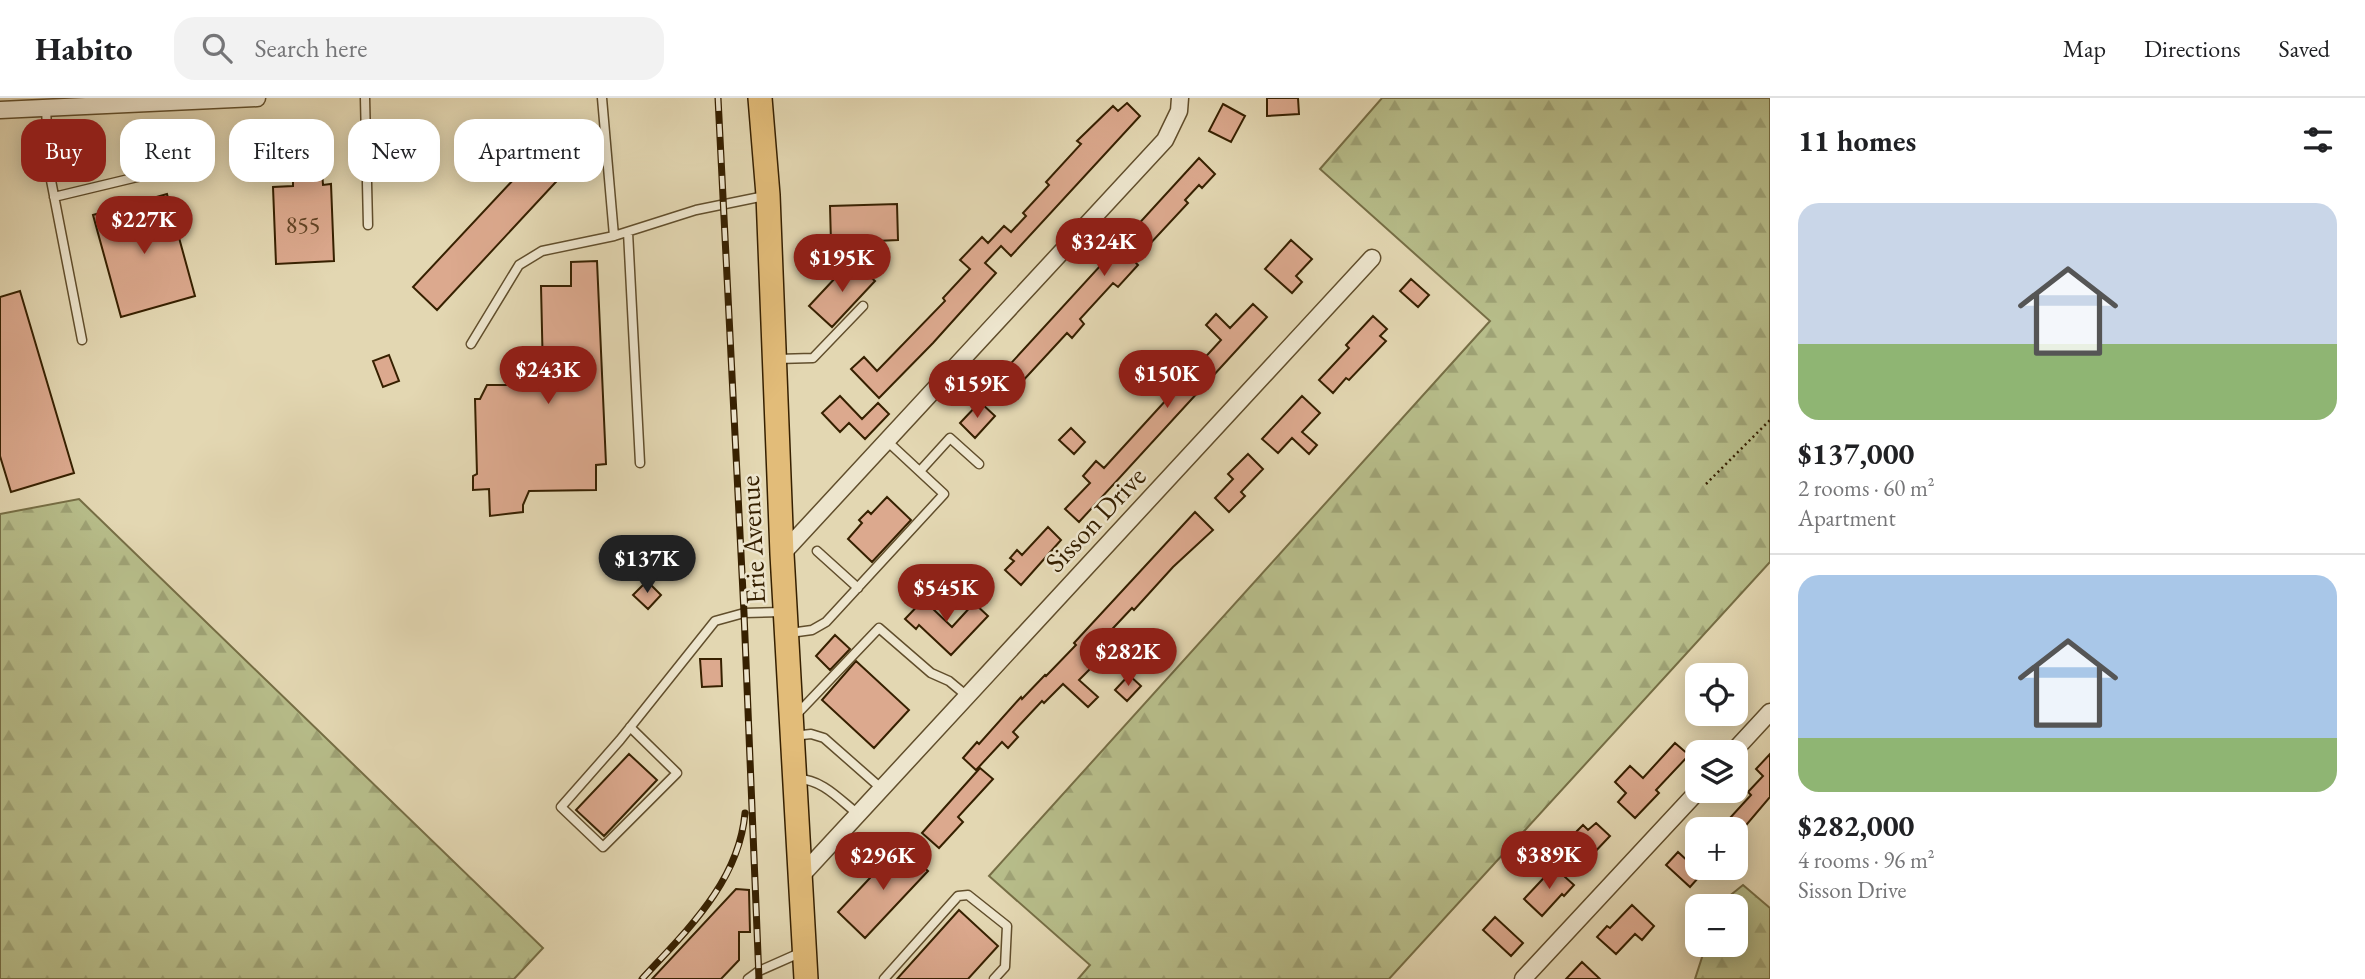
<!DOCTYPE html>
<meta charset="utf-8">
<style>
body{margin:0;font-family:"EB Garamond",serif;background:#f2f2f2;color:#202124;height:100vh;display:flex;flex-direction:column;font-size:26px;white-space:nowrap}
*{box-sizing:border-box;margin:0}
p{font-size:23px;color:#757577}
.icon{flex:none;width:38px;height:38px;fill:none;stroke:currentColor;stroke-width:2;stroke-linecap:round;stroke-linejoin:round}
.map{position:relative;flex:1;overflow:hidden}
.drawer{display:flex;flex-direction:column;background:#fff;width:595px}
.drawer>*{flex:none}
.banner{position:absolute;left:21px;top:21px;width:665px;height:63px;display:flex;gap:14px}
.fabs{position:absolute;left:1685px;top:565px;display:grid;gap:14px}
.fabs a{display:grid;place-items:center;width:63px;height:63px;border-radius:14px;background:#fff;box-shadow:0 4px 18px #0003;font-size:35px}
.price{position:absolute;translate:-50% -60px;padding:0 16px;border-radius:24px;background:#8f2418;color:#fff;font-size:23px;line-height:46px;filter:drop-shadow(0 2px 4px #0008)}
.price::after{content:'';position:absolute;left:50%;top:42px;width:21px;height:16px;margin-left:-10px;background:inherit;clip-path:polygon(0 0,100% 0,50% 100%)}
.price.on{background:#222;color:#fff}
ul{padding:0;list-style:none}
li{display:grid;align-content:center;gap:14px;height:371px;padding:0 28px}
li+li{border-top:2px solid #e0e0e0}
li span{display:grid;place-items:center;height:217px;border-radius:21px;color:#555}
li>.icon{margin-inline-start:auto}
span .icon{width:126px;height:126px;fill:#fffc;stroke-width:1}
li b{font-size:30px}
h2{display:flex;justify-content:space-between;align-items:center;height:84px;padding:0 28px;font-size:30px}
.pill{padding:0 24px;border-radius:21px;background:#fff;box-shadow:0 4px 18px #0003;font-size:24px;line-height:63px}
.pill.on{background:#8f2418;color:#fff}
header{display:flex;align-items:center;gap:42px;box-sizing:border-box;height:98px;padding:0 35px;background:#fff;border-bottom:2px solid #e0e0e0}
header strong{font-size:33px}
nav{display:flex;gap:38px;margin-inline-start:auto;font-size:24px}
.search{width:490px;height:63px;background:#f2f2f2;display:flex;align-items:center;gap:18px;box-sizing:border-box;padding:0 24px;border-radius:21px;color:#757577;font-size:26px}
main{display:flex;flex:1;min-height:0}
.map>svg:first-child{display:block}
.forest{fill:url(#forest-firs);stroke:#766e45;stroke-width:2}
.building{fill:#dca98e;stroke:#362000;stroke-width:2}
.lines{fill:none;stroke-linecap:round;stroke-linejoin:round}
.service-casing{stroke:#614e2c;stroke-width:11}
.minor-casing{stroke:#614e2c;stroke-width:19}
.primary-casing{stroke:#362000;stroke-width:26}
.path{stroke:#362000;stroke-width:2.5;stroke-dasharray:2 3.5;stroke-linecap:butt}
.service{stroke:#ede5cd;stroke-width:8}
.minor{stroke:#ede5cd;stroke-width:16}
.primary{stroke:#e2bc79;stroke-width:23}
.rail-casing{stroke:#362000;stroke-width:7}
.rail{stroke:#ede5cd;stroke-width:4.5;stroke-dasharray:13;stroke-linecap:butt}
.labels{text-anchor:middle;dominant-baseline:central;stroke-width:5;stroke-linejoin:round;paint-order:stroke}
.number-label{font-size:24px;fill:#604224}
.street-label{font-size:28px;fill:#362000;stroke:#ede5cd}
</style>
<header>
<strong>Habito</strong>
<div class="search"><svg class="icon" aria-label="search" viewBox="0 0 24 24"><circle cx="10" cy="10" r="6"/><path d="M15 15l6 6"/></svg>Search here</div>
<nav><a>Map</a><a>Directions</a><a>Saved</a></nav>
</header>
<main>
<div class="map">
<svg width="1770" height="881" viewBox="0 0 1770 881">
<defs>
<pattern id="forest-firs" width="22" height="20" patternUnits="userSpaceOnUse" patternTransform="scale(1.75)"><rect width="22" height="20" fill="#b7bd8a"/><path d="M5 1l3.5 6h-7zM16 11l3.5 6h-7z" fill="#9ea275"/></pattern>
</defs>
<rect width="100%" height="100%" fill="#e3d7b2"/>
<filter id="stains"><feTurbulence type="fractalNoise" baseFrequency=".00286" numOctaves="4"/><feColorMatrix values="0 0 0 0 .2 0 0 0 0 .09 0 0 0 0 .02 0 0 0 .5 -.17"/></filter>
<radialGradient id="worn" r=".72"><stop offset=".6" stop-color="#630" stop-opacity="0"/><stop offset="1" stop-color="#630" stop-opacity=".3"/></radialGradient>
<path class="forest" d="M1382,0H1770V464L1389,881H1078L1090,867L989,778L1490,223L1320,71Z
M79,401L543,850L514,881H0V416Z
M1743,787L1770,810V881H1695L1706,847H1736V808H1717Z"/>
<path class="building" d="M1267,0H1298L1299,16L1267,18Z
M1127,5L1140,18L1011,158L1001,148L985,165L996,175L933,245L879,300L851,271L864,259L877,273L945,203L943,200L970,171L960,162L982,139L988,145L1004,128L1011,134L1026,118L1023,115L1049,87L1046,84L1081,46L1077,43L1113,8L1118,13Z
M1223,6L1245,18L1231,44L1209,33Z
M543,50L567,72L437,212L413,189Z
M1199,60L1215,76L1202,90L1199,87L1185,102L1188,105L1134,163L1138,167L1118,189L1113,185L1080,221L1084,226L1072,240L1067,235L1007,300L992,286Z
M322,73L323,87L331,86L334,163L276,166L273,89L293,88V74Z
M167,96L195,198L121,219L93,117Z
M897,106L898,142L831,145L830,108Z
M1291,142L1312,161L1296,178L1302,184L1292,195L1265,171Z
M852,162L875,183L832,229L809,208Z
M597,163L606,366L596,367V392L529,393L523,407V414L490,418L489,391L473,392V378L477,376L475,301H480L487,287H515L520,276H543L541,188H571V164Z
M1411,181L1429,197L1418,209L1400,193Z
M20,193L74,375L11,394L0,358V199Z
M1253,206L1267,219L1079,424L1065,411L1090,385L1083,378L1096,363L1104,370L1221,242L1206,227L1216,216L1230,230Z
M1373,218L1387,231L1380,238L1386,243L1349,282L1346,280L1333,295L1319,282L1349,250L1346,247Z
M389,257L399,283L383,289L373,263Z
M840,298L862,321L878,305L889,316L865,341L849,325L840,334L822,315Z
M1302,298L1320,315L1302,334L1317,347L1309,356L1292,340L1278,355L1262,341Z
M980,304L995,318L975,340L960,325Z
M1071,330L1085,344L1074,356L1059,342Z
M1248,356L1263,371L1241,394L1245,398L1229,414L1215,400L1233,381L1228,376Z
M887,399L911,422L872,464L848,441L862,425L859,422L868,413L871,416Z
M1195,414L1213,432L1173,469L1134,512L1132,510L1101,543L1110,551L1079,582L1098,599L1088,609L1063,586L1044,605L1042,603L1013,634L1018,639L1008,650L1002,644L976,672L963,660L977,644L979,646L1021,599L1022,601L1045,577L1046,578L1076,547L1074,545Z
M1048,429L1061,442L1021,487L1005,472L1014,463L1010,460L1017,452L1022,457Z
M647,483L661,497L648,511L633,497Z
M927,498L937,508L934,512L952,529L974,505L988,518L951,557L919,527L916,531L905,521Z
M835,537L850,551L830,572L816,558Z
M700,561H721L722,588L702,589Z
M856,563L909,612L874,650L822,602Z
M1129,577L1141,588L1127,603L1115,592Z
M1675,645L1689,657L1656,692L1659,695L1635,720L1618,704L1626,695L1615,684L1630,668L1643,680Z
M629,656L657,682L604,738L576,712Z
M1770,656V699L1742,732H1719L1751,697L1748,694L1763,678L1756,671Z
M980,670L993,681L958,719L963,724L939,750L922,735Z
M1596,725L1610,738L1590,759L1570,740L1583,727L1588,732Z
M1519,747L1531,759L1521,770L1508,758Z
M900,748L928,773L865,840L838,814Z
M1678,754L1691,766L1698,759V770H1707L1690,789L1666,767Z
M1554,769L1574,787L1564,798L1562,796L1542,818L1524,801Z
M736,791L749,792L750,834H739V862L721,881H652Z
M1632,807L1654,828L1642,842L1635,836L1616,856L1597,839L1607,828L1610,830Z
M959,812L998,848L968,881H897Z
M1495,819L1523,845L1511,858L1483,832Z
M1582,864L1600,881H1566Z"/>
<g class="lines">
<defs>
<path id="service" d="M365,0L368,127
M602,0L614,138L696,112L765,98
M46,10L49,72L82,242
M54,99L154,75
M628,134L640,365
M471,246L519,167L542,153L614,138
M777,261L813,260L863,208
M920,373L950,340L979,366
M817,453L858,490
M790,535L812,532L826,524L944,396L887,343
M797,616L879,530L931,575L949,583L967,598
M630,629L677,675L603,749L561,709L620,642L715,523L744,515L782,514
M793,638L811,636L824,640L882,691
M798,681C822,681 840,702 858,716
M748,881L759,873L802,854
M884,881L958,798L968,797L1007,828L1005,869L994,881"/>
<path id="minor" d="M0,12L257,0
M782,456L1165,42L1179,13L1180,0
M1733,654L1770,614
M800,779L1372,160
M1523,881L1698,693"/>
<path id="primary" d="M760,0L768,97L782,456L806,881"/>
</defs>
<use href="#service" class="service-casing"/>
<use href="#minor" class="minor-casing"/>
<use href="#primary" class="primary-casing"/>
<path class="path" d="M1706,386L1770,322"/>
<use href="#service" class="service"/>
<use href="#minor" class="minor"/>
<use href="#primary" class="primary"/>
<defs>
<path id="rail" d="M718,0L744,515L759,881
M642,881C686,833 739,784 745,715"/>
</defs>
<use href="#rail" class="rail-casing"/>
<use href="#rail" class="rail"/>
</g>
<g class="labels">
<g class="number-label">
<text x="303" y="126">855</text>
</g>
<g class="street-label">
<text transform="translate(1095 421) rotate(-47)">Sisson Drive</text>
<text transform="translate(752 442) rotate(-93)">Erie Avenue</text>
</g>
</g>
<rect width="100%" height="100%" filter="url(#stains)"/>
<rect width="100%" height="100%" fill="url(#worn)"/>
</svg>
<div class="fabs">
<a><svg class="icon" aria-label="locate" viewBox="0 0 24 24"><circle cx="12" cy="12" r="6"/><path d="M12 2v4M12 18v4M2 12h4M18 12h4"/></svg></a>
<a><svg class="icon" aria-label="layers" viewBox="0 0 24 24"><path d="M12 4l9 5-9 5-9-5zM3 14l9 5 9-5"/></svg></a>
<a>+</a>
<a>−</a>
</div>
<b class="price" style="left:144px;top:158px">$227K</b>
<b class="price" style="left:1104px;top:180px">$324K</b>
<b class="price" style="left:842px;top:196px">$195K</b>
<b class="price" style="left:548px;top:308px">$243K</b>
<b class="price" style="left:1167px;top:312px">$150K</b>
<b class="price" style="left:977px;top:322px">$159K</b>
<b class="price on" style="left:647px;top:497px">$137K</b>
<b class="price" style="left:946px;top:526px">$545K</b>
<b class="price" style="left:1128px;top:590px">$282K</b>
<b class="price" style="left:1549px;top:793px">$389K</b>
<b class="price" style="left:883px;top:794px">$296K</b>
<div class="banner">
<a class="pill on">Buy</a>
<a class="pill">Rent</a>
<a class="pill">Filters</a>
<a class="pill">New</a>
<a class="pill">Apartment</a>
</div>
</div>
<section class="drawer">
<h2>11 homes<svg class="icon" aria-label="filters" viewBox="0 0 24 24"><path d="M4 7h16M4 17h16"/><circle cx="9" cy="7" r="2"/><circle cx="15" cy="17" r="2"/></svg></h2>
<ul>
<li><span style="background:linear-gradient(#c9d6e8 65%,#8fb573 0)"><svg class="icon" aria-label="home" viewBox="0 0 24 24"><path d="M3 11l9-7 9 7M6 9v11h12V9"/></svg></span><div><b>$137,000</b><p>2 rooms · 60 m²</p><p>Apartment</p></div></li>
<li><span style="background:linear-gradient(#a9c7e8 75%,#8fb573 0)"><svg class="icon" aria-label="home" viewBox="0 0 24 24"><path d="M3 11l9-7 9 7M6 9v11h12V9"/></svg></span><div><b>$282,000</b><p>4 rooms · 96 m²</p><p>Sisson Drive</p></div></li>
</ul>
</section>
</main>
